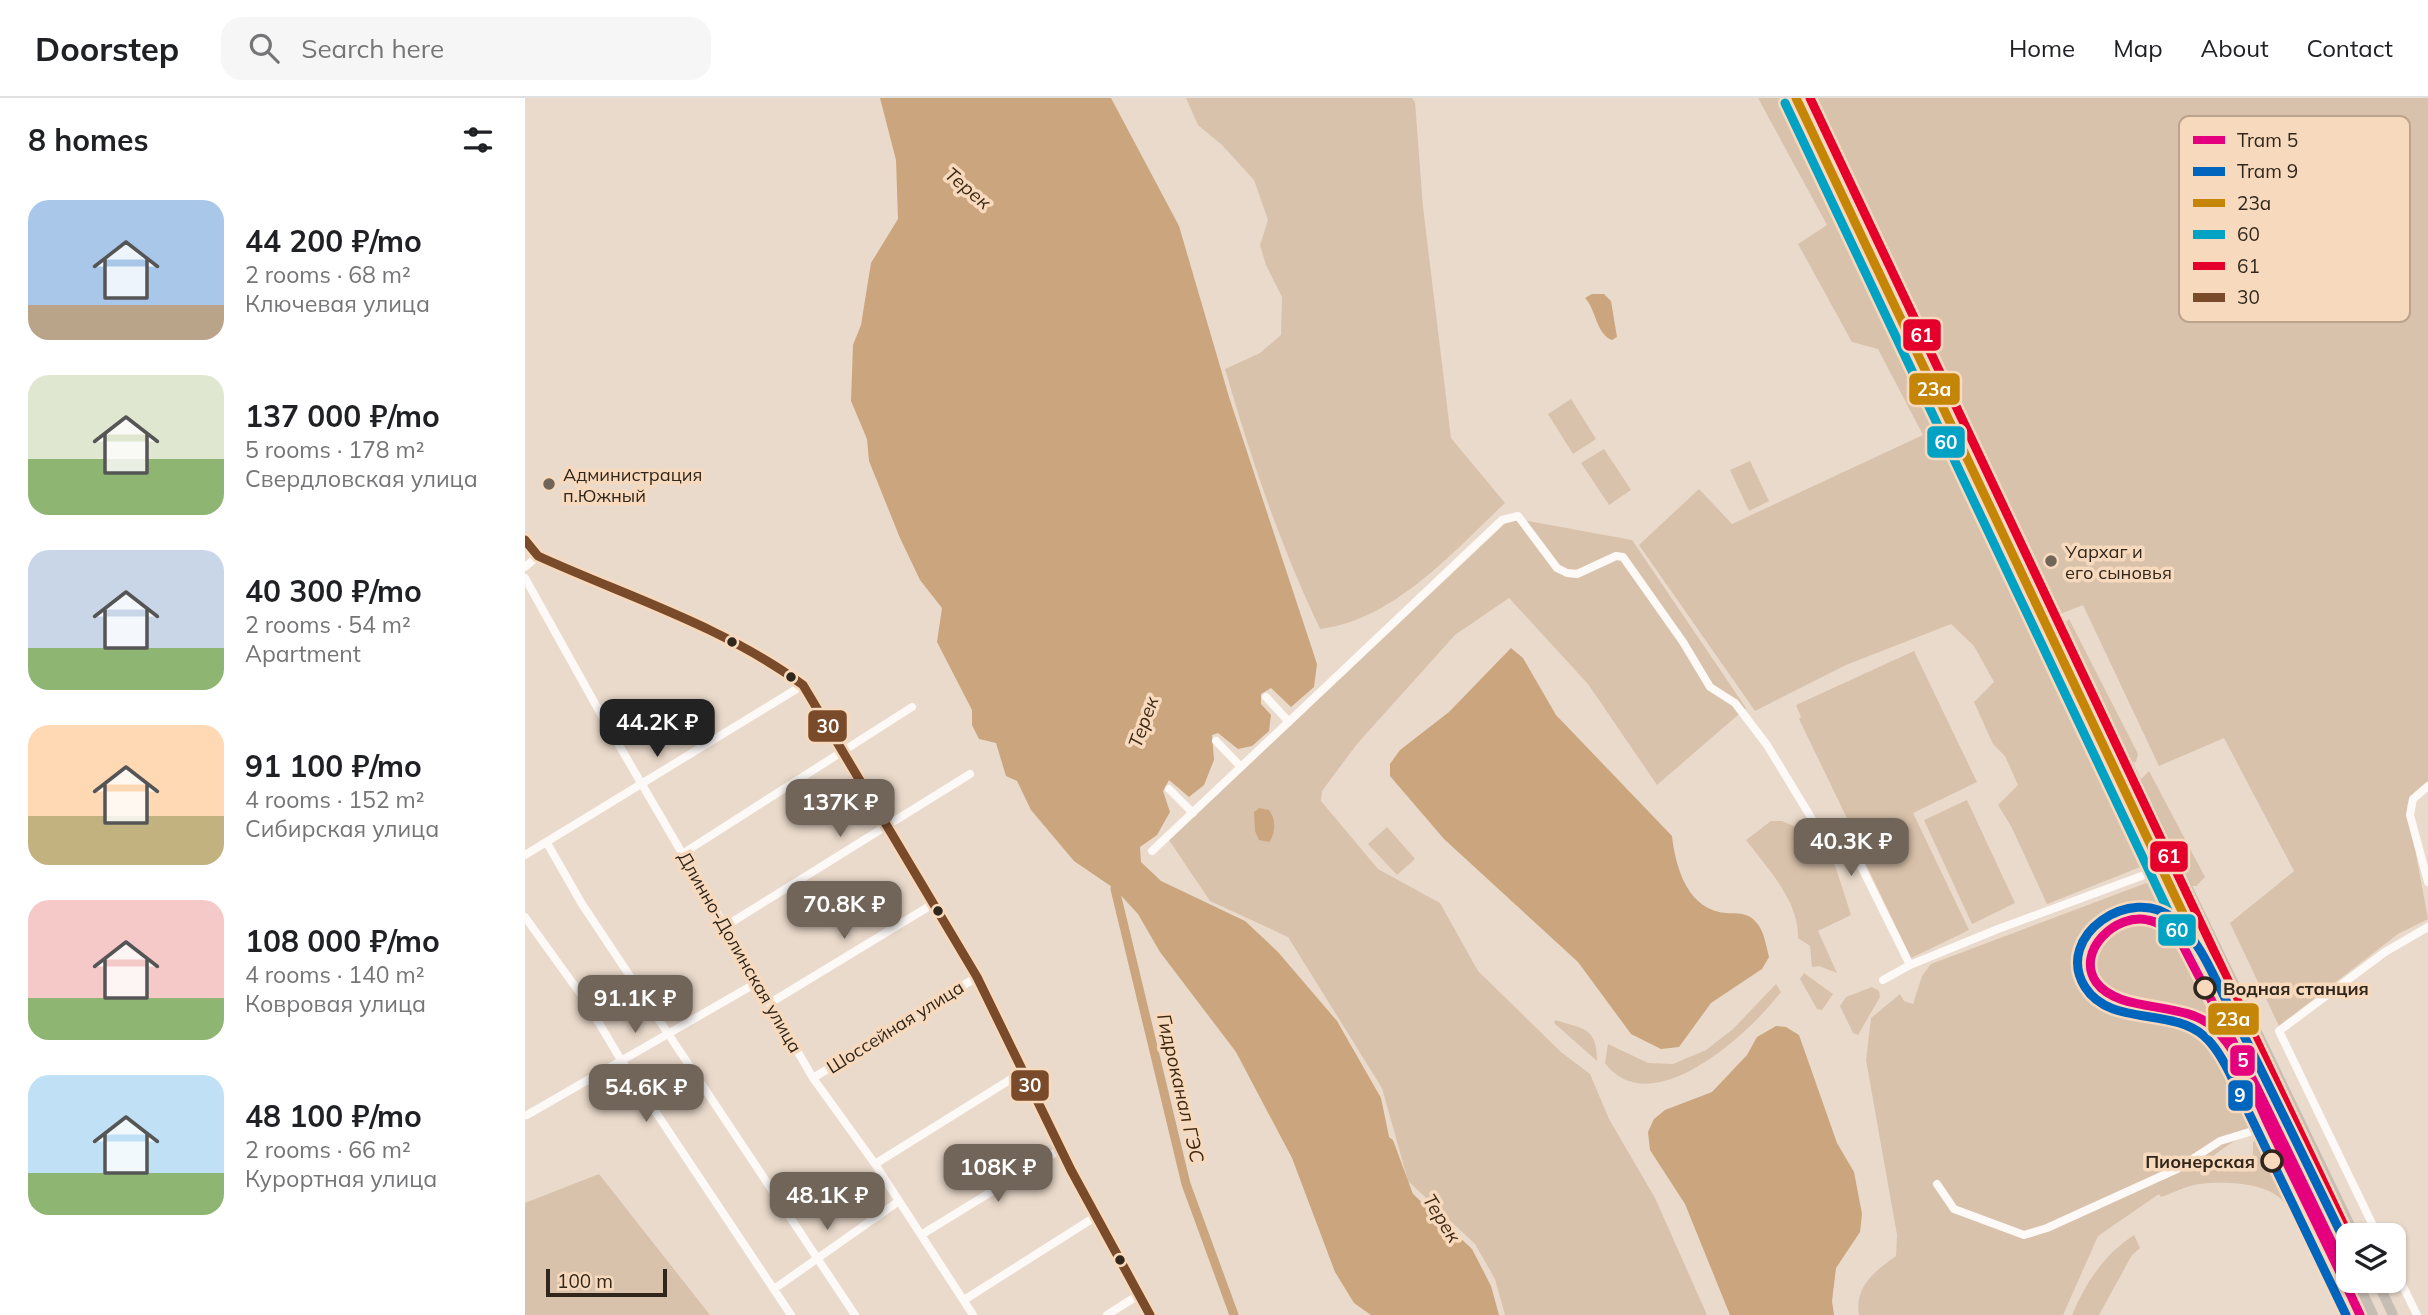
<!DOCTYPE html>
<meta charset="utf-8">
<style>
body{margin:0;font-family:Mulish,sans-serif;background:#f6f6f6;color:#202124;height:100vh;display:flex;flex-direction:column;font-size:26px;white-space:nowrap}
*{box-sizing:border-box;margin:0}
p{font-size:23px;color:#757577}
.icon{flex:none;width:38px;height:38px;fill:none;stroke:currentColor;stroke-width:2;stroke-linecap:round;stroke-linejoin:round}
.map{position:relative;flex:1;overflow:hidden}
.drawer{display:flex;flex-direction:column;background:#fff;width:525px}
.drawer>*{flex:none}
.buttons{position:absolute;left:1811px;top:1125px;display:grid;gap:14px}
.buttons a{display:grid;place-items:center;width:70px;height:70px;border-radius:14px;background:#fff;box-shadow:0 2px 5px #0004;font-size:35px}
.scale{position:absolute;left:21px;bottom:18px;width:121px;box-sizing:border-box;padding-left:7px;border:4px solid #30261b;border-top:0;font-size:19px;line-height:24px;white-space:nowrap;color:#30261b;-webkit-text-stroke:5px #f7dabe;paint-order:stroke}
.price{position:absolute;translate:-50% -60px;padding:0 16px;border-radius:14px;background:#716559;color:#fff;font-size:23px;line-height:46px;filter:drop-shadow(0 2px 4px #0008)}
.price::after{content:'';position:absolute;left:50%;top:42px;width:21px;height:16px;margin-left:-10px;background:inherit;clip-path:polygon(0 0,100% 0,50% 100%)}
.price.selected{background:#222;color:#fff}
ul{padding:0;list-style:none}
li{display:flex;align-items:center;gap:21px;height:175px;padding:0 28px}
li span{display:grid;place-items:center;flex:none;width:196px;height:140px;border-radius:21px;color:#555}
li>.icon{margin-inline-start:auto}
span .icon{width:84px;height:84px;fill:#fffc;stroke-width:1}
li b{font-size:30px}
h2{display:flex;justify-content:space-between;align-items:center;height:84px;padding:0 28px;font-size:30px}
header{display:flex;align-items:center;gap:42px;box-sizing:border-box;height:98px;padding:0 35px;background:#fff;border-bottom:2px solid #e0e0e0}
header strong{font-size:33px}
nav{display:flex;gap:38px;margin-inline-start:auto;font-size:24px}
.search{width:490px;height:63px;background:#f6f6f6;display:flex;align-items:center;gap:18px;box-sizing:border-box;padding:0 24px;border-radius:21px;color:#757577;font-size:26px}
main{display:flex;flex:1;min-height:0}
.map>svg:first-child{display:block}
.green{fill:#d9c2ab}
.water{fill:#caa57d}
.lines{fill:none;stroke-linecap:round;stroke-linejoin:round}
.canal{stroke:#caa57d;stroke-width:9}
.river{stroke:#caa57d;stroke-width:14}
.minor{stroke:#fcf9f7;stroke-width:8}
.major{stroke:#c6beb4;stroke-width:10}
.bus-1-casing{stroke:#f7dabe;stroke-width:14}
.bus-2-casing{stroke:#f7dabe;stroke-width:14}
.bus-3-casing{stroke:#f7dabe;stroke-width:14}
.bus-4-casing{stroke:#f7dabe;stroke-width:14}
.bus-1{stroke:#c58607;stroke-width:9}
.bus-2{stroke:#02a2c5;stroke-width:9}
.bus-3{stroke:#e4002b;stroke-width:9}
.bus-4{stroke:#7a4b2a;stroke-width:9}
.tram-1-casing{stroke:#f7dabe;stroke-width:14}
.tram-2-casing{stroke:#f7dabe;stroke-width:14}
.tram-1{stroke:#e5007d;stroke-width:9}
.tram-2{stroke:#0065bd;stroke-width:9}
.poi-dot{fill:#716559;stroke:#f7dabe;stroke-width:2.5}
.bus-dot{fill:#30261b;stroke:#f7dabe;stroke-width:2.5}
.stop-dot{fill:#f7dabe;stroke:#30261b;stroke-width:3.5}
.labels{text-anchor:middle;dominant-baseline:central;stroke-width:7;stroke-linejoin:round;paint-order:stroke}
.poi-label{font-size:18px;fill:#30261b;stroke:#f7dabe;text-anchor:start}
.street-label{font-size:18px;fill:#30261b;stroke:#f7dabe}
.stop-label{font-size:18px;font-weight:bold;fill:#30261b;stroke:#f7dabe;text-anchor:start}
.water-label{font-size:19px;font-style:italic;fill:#3d2812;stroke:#f7dabe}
.key{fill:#f7dabe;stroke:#bba48d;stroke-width:2}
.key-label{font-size:19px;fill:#30261b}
.line-badge{stroke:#f7dabe;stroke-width:2.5}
.badge-label{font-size:19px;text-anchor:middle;font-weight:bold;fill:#fff}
</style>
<header>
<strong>Doorstep</strong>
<div class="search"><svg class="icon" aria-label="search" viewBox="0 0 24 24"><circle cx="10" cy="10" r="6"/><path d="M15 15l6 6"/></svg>Search here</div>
<nav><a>Home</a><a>Map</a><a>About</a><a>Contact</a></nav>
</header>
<main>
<section class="drawer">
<h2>8 homes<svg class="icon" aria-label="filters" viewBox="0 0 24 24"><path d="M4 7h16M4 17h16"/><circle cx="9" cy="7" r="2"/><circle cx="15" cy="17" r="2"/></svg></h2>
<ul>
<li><span style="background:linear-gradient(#a9c7e8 75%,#b9a48a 0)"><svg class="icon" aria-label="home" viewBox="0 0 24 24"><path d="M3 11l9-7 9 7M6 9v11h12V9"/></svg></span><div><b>44 200 ₽/mo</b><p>2 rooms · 68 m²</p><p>Ключевая улица</p></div></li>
<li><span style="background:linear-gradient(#dfe7d0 60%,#8fb573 0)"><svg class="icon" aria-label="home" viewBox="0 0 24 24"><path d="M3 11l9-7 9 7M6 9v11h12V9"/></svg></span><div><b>137 000 ₽/mo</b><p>5 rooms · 178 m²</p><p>Свердловская улица</p></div></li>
<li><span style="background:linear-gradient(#c9d6e8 70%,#8fb573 0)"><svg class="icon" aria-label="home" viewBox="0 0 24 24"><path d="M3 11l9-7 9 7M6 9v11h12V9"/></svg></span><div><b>40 300 ₽/mo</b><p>2 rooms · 54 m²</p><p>Apartment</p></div></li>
<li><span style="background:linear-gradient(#ffd9b3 65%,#c2b280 0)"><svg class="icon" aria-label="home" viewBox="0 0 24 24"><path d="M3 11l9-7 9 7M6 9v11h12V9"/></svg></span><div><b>91 100 ₽/mo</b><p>4 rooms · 152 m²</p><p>Сибирская улица</p></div></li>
<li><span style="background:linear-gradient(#f6c9c9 70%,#8fb573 0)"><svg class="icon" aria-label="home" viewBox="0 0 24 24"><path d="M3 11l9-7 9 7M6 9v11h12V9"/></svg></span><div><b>108 000 ₽/mo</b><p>4 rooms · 140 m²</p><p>Ковровая улица</p></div></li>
<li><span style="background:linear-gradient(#bfe0f5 70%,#8fb573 0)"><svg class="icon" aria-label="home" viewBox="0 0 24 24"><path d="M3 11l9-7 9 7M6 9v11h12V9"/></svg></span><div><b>48 100 ₽/mo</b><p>2 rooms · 66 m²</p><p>Курортная улица</p></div></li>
</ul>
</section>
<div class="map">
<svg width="1903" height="1217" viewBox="0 0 1903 1217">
<rect width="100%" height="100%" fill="#eadacb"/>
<path class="green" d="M661,0H887L890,4L898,109L926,340L980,405C928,454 869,522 795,531C755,447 726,361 700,271L735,255L756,237L757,199L741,167L735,147L743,122L729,82L697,47L673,27Z
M1233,0H1262L1628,764L1522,806L1486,728L1473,707L1493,687L1480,658L1468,646L1449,604L1469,584L1449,548L1426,526L1321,567L1230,613L1114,447L1174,391L1207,426L1398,337L1353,251L1327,244L1273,146L1302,127Z
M1288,0H1903V687L1882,707L1903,821L1873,836L1754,928L1705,825L1769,773L1699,640L1634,668L1558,507L1535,516Z
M1046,301L1071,341L1048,356L1023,316Z
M1079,351L1106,392L1084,407L1056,365Z
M1225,363L1244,403L1224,413L1205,372Z
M986,420L1107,442L1221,610L1132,687L1063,586L984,500L930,537L832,646L797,693L796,703L853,771L915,805L953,873L1036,954L1065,976L1084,1021L1130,1100L1182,1217H980L970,1181L950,1146L883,1083L857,990L763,839L685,803L644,742Z
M1544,521L1613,656L1611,664H1607L1540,525Z
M1389,553L1452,684L1388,715L1444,832L1386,860L1336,756L1341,753L1335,740L1332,741L1274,621L1276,619L1271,607Z
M1624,673L1680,779L1671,788H1667L1615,682Z
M1442,702L1490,805L1447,826L1399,722Z
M1246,723H1257L1324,752L1308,761L1326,817L1293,833L1312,875L1294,868L1287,869L1285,848L1273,840C1274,803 1243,771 1221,742Z
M862,729L890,761L872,777L843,746Z
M1632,781L1743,1019L1685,1060L1695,1071L1723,1066L1728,1056V1044L1735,1038L1769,1105L1762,1108C1747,1084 1701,1083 1674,1086C1661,1088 1648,1095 1636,1099L1634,1096L1573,1138L1538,1217H1334C1329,1189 1350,1173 1371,1158L1372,1137L1341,962L1346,920L1375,896L1379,903L1388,906L1397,878L1406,866Z
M1279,875L1308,896L1297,912L1292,911L1275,881Z
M1251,886L1256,894C1226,934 1126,1027 1080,965L1083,946L1123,965L1148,966L1181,952L1208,931Z
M1347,889L1354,893L1355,899L1333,937L1328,935L1315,908L1321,899Z
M1030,922C1059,931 1072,929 1072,963L1029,925Z
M74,1076L185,1217H0V1105Z
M1609,1137L1615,1150L1607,1157L1574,1217H1547C1561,1184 1579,1157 1609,1137Z"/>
<path class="water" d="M355,0H586L654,128L704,299L792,566L789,589L766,609L746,590L736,596V606L746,617L744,633L727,648L713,651L693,635L687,637L689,662L679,687L664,699L644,682L638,693L645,714L632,737L615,749L616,764L636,783L720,823L753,854L812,923L856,1000L873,1082L947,1151L966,1188L974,1217H846L829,1205L810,1174L767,1060L711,954L635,854L613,816L590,791L549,763L506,712L492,683L481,678L471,645L454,641L447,627V612L412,544L417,510L395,482L375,440L344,363L342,341L326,303L328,247L336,227L346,165L373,121L371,62Z
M1067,196H1079L1086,203L1092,239L1087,242C1071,236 1071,211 1060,200Z
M986,550L998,560L1031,617L1147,738C1150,766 1161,807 1194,814C1206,817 1220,812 1230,823C1239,831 1241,848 1244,859L1237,871L1186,905L1154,949L1136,951L1106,936L1053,864L919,741L865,678V666L875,652L924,614Z
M734,710L744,712C751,721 751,735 744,744L734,742L730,733L729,714Z
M1251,928L1261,929L1274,937L1312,1045L1329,1074L1337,1116L1335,1134L1311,1170L1307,1203L1309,1217H1205L1160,1106L1125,1052L1123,1034L1129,1021L1140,1012L1187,994L1222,957L1232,939Z"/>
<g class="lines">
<path class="canal" d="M592,782L590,791L661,1086L709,1217"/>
<path class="river" d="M862,1046L883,1103"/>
<path class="minor" d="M0,442L13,458C96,499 209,529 278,587L452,879L546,1072L612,1198L625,1217
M0,469L13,458
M0,480L73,611L288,980L350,1066L448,1217
M741,599L764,624
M691,643L716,669
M1903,688L1888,701L1885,717L1903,784
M644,691L668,715
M22,745L57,806L330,1217
M627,753L977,422L993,418L1032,470L1042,475L1052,476L1091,458L1098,459L1158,544L1185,589L1210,605L1242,647L1290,726L1332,760L1385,867
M157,756L387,609
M0,757L278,587
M0,819L62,905L96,962L266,1217
M199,829L445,676
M1358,882L1385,867L1473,831L1649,766
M245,905L408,806
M288,980L452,879
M2,1017L233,884
M350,1066L499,973
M1412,1086L1429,1111L1499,1137L1522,1130L1652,1071L1695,1043L1773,1019
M396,1137L536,1051
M1853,1138L1754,933L1860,854L1903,829
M1869,1170L1892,1217
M249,1191L374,1103
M439,1202L570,1119
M582,1217L612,1198"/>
<path class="major" d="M1271,0L1824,1166
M1283,0L1830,1138
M1832,1183L1848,1217
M1852,1183L1868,1217"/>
<defs>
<path id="bus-1" d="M1271,0L1824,1165"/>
<path id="bus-2" d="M1260,5L1813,1171"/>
<path id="bus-3" d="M1285,0L1824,1138"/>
<path id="bus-4" d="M0,442L13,458C103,499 198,528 278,587L452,879L546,1072L625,1217"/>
</defs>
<use href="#bus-1" class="bus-1-casing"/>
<use href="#bus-2" class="bus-2-casing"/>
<use href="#bus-3" class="bus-3-casing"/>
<use href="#bus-4" class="bus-4-casing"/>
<use href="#bus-1" class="bus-1"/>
<use href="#bus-2" class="bus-2"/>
<use href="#bus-3" class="bus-3"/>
<use href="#bus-4" class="bus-4"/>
<defs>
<path id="tram-1" d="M1824,1180L1731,988L1657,846C1647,836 1638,825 1623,822C1592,814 1550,853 1571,884C1594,916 1658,902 1688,929C1716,955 1729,997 1745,1030C1775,1093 1806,1154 1835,1217"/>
<path id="tram-2" d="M1821,1217L1708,982C1701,967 1692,949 1679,938C1647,909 1585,929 1560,889C1528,838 1607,785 1649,821C1677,844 1690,883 1707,914C1747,993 1785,1072 1824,1152"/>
</defs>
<use href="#tram-1" class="tram-1-casing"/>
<use href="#tram-2" class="tram-2-casing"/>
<use href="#tram-1" class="tram-1"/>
<use href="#tram-2" class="tram-2"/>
</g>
<g class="poi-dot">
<circle cx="24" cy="386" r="7"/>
<circle cx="1526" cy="463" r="7"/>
</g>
<g class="bus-dot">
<circle cx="207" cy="544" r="6"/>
<circle cx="266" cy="579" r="6"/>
<circle cx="413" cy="813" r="6"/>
<circle cx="595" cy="1162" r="6"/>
</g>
<g class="stop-dot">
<circle cx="1680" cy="890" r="10"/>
<circle cx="1747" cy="1063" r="10"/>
</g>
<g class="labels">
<g class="poi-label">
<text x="38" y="376">Администрация<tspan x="38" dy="21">п.Южный</tspan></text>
<text x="1540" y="453">Уархаг и<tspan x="1540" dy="21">его сыновья</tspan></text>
</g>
<g class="street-label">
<text transform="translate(215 854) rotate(60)">Длинно-Долинская улица</text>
<text transform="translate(370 929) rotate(-32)">Шоссейная улица</text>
</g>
<g class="stop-label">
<text x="1698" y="890">Водная станция</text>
<text x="1730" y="1063" text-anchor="end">Пионерская</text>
</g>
<g class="water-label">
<text transform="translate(443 90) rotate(40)">Терек</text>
<text transform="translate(618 624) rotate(-70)">Терек</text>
<text transform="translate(656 990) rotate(77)">Гидроканал ГЭС</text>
<text transform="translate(917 1120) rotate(58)">Терек</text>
</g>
</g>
<rect x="1654" y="18" width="231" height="206" rx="10" class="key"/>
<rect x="1668" y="38" width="32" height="8" fill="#e5007d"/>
<rect x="1668" y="69" width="32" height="9" fill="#0065bd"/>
<rect x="1668" y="101" width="32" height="8" fill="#c58607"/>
<rect x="1668" y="132" width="32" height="9" fill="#02a2c5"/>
<rect x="1668" y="164" width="32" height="8" fill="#e4002b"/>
<rect x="1668" y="195" width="32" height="9" fill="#7a4b2a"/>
<g class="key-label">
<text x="1712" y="49">Tram 5</text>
<text x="1712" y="80">Tram 9</text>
<text x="1712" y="112">23a</text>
<text x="1712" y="143">60</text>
<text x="1712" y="175">61</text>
<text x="1712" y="206">30</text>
</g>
<g class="line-badge">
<rect x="1377" y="220" width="40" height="34" rx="7" fill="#e4002b"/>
<rect x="1383" y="274" width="53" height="34" rx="7" fill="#c58607"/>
<rect x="1401" y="327" width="40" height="34" rx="7" fill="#02a2c5"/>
<rect x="282" y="611" width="41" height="34" rx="7" fill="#7a4b2a"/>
<rect x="1624" y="742" width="40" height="33" rx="7" fill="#e4002b"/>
<rect x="1632" y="815" width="40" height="34" rx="7" fill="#02a2c5"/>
<rect x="1682" y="904" width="53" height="34" rx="7" fill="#c58607"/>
<rect x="1704" y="946" width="27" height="33" rx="7" fill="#e5007d"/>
<rect x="485" y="971" width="40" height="33" rx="7" fill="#7a4b2a"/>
<rect x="1702" y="981" width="27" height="33" rx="7" fill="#0065bd"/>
</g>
<g class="badge-label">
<text x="1397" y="244">61</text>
<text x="1409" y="298">23a</text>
<text x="1421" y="351">60</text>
<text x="303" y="635">30</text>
<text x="1644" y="765">61</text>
<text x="1652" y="839">60</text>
<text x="1708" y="928">23a</text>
<text x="1718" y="969">5</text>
<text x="505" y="994">30</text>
<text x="1715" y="1004">9</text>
</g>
</svg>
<div class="buttons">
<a><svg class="icon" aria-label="layers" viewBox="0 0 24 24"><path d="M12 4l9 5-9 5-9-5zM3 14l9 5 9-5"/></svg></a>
</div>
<div class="scale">100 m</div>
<b class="price selected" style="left:132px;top:661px">44.2K ₽</b>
<b class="price" style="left:315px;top:741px">137K ₽</b>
<b class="price" style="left:1326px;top:780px">40.3K ₽</b>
<b class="price" style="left:319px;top:843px">70.8K ₽</b>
<b class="price" style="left:110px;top:937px">91.1K ₽</b>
<b class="price" style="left:121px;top:1026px">54.6K ₽</b>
<b class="price" style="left:473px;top:1106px">108K ₽</b>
<b class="price" style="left:302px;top:1134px">48.1K ₽</b>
</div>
</main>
